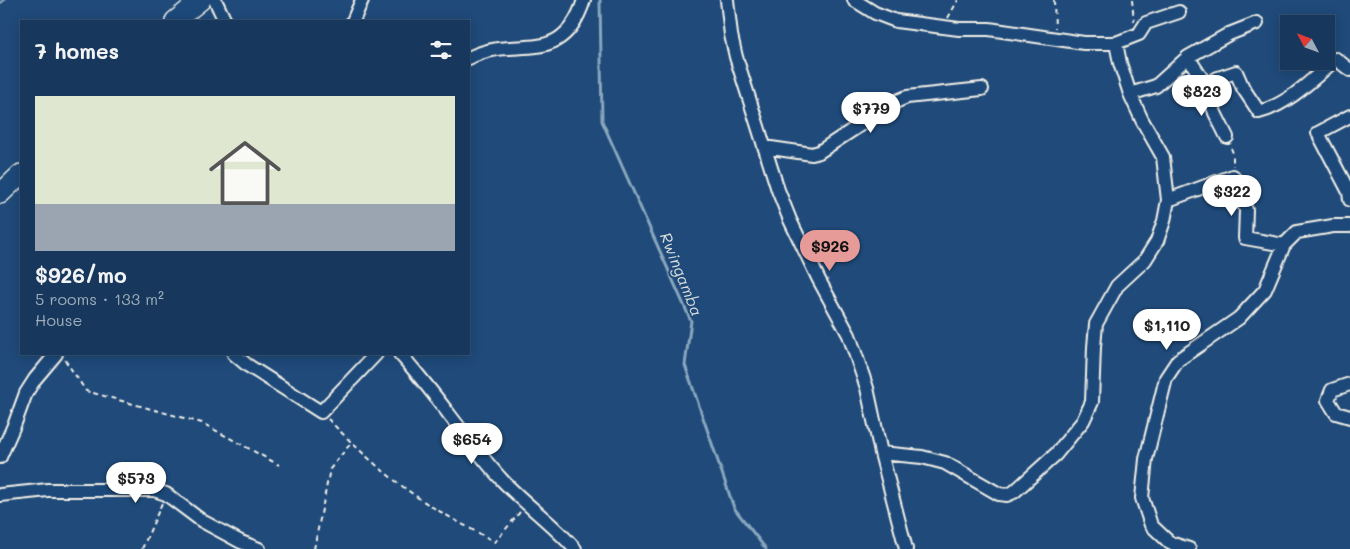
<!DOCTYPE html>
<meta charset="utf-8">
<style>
body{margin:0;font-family:Mali,sans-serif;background:#203f62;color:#f1f3f6;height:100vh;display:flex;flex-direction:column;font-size:19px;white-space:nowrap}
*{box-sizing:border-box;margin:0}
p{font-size:16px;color:#9eacbb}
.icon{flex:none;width:28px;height:28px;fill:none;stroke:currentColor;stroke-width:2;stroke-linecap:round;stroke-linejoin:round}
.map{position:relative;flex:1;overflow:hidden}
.sheet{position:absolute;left:20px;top:20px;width:450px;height:335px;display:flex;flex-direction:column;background:#17385c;border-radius:0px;box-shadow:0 2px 12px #0003,0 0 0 1px #365272}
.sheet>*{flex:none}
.needle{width:32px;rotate:311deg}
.tools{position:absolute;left:1280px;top:15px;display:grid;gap:10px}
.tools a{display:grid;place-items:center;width:55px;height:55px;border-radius:0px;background:#17385c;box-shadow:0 2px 12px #0003,0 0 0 1px #365272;font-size:25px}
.price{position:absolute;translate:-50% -42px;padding:0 11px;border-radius:18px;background:#fff;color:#222;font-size:16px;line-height:32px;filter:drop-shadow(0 1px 2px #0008)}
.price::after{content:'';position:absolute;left:50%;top:30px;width:15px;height:11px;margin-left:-8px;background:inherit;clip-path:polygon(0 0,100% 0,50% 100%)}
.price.on{background:#e69b98;color:#111}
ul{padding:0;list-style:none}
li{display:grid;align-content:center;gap:10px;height:265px;padding:0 15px}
li span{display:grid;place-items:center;height:155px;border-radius:0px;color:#555}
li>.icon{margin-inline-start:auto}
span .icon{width:90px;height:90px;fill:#fffc;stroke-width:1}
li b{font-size:21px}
h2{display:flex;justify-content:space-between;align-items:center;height:60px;padding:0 15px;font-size:21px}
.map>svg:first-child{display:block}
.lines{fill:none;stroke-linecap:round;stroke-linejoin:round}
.stream{stroke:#8aa7bd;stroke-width:3}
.minor-casing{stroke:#f4f1e8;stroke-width:16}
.highway-casing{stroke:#f4f1e8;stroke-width:22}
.path{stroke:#f4f1e8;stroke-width:2;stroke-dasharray:5 4;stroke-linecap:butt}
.minor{stroke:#1f4a7a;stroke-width:12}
.highway{stroke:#1f4a7a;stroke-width:19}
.labels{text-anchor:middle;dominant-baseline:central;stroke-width:4;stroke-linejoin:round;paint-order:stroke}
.water-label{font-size:16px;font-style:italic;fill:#d9dedd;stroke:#1f4a7a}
</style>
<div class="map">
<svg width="1350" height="549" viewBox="0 0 1350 549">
<rect width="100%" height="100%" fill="#1f4a7a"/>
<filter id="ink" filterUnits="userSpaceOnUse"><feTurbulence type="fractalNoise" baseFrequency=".02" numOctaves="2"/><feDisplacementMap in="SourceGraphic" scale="10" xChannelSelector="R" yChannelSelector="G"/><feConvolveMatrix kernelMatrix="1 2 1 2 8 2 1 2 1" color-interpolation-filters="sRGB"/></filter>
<g filter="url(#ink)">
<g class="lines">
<path class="stream" d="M600,0L602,121L691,321L685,365L734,508L766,549
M0,3L4,0"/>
<defs>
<path id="minor" d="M215,0L225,21
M727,0L731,35L736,57L778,190L790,220L819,280L849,335L867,388L881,453L906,549
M854,0L875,13L896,21L959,29H989L1084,43H1116L1139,34L1146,23L1179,12
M353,21L362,0
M1188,57L1206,85L1218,78L1236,72L1243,88L1259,112C1289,104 1313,79 1336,59L1350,70
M469,58C515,33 561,71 584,0
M1206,85L1215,113L1227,137
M1130,94L1156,86L1188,57L1229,34L1257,23
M1350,116L1318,133L1349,192L1350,200
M764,147L812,154L819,152L895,102L907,97L982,89
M1168,200L1233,176L1246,210L1245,238L1284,245
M234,354L247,365L321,412L376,354
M400,354C437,394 466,441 503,481C526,505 553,524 575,549
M1350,384L1332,390L1328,400L1336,413L1350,417
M881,453L922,457L945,463L999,494L1007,495L1014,492L1056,454L1083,421L1092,402L1094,347L1096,324L1117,286L1145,260L1157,241L1164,221L1168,200L1163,157L1142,120L1130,94L1120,63L1116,43
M0,457L15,423L26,393L35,379L56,354
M0,495L48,490H154L166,494L202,521L241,542L259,549
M1189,549L1170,543L1151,525L1142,498L1146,459L1166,378L1178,360L1239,318L1265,290L1284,245L1297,232L1333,226H1350"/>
<path id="highway" d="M175,21L201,0
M0,194L21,174"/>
</defs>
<use href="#minor" class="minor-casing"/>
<use href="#highway" class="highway-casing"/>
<path class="path" d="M1054,0L1055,28
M1132,0L1134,22
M948,18L958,0
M1231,148L1233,153V166
M65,360L86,391L202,423L279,465
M328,419C360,452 395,484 434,508C454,520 475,531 495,542L520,512
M142,549L162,503
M314,549L330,469L351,443"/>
<use href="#minor" class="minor"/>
<use href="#highway" class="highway"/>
</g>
</g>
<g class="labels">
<g class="water-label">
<text transform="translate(682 274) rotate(68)">Rwingamba</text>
</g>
</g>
</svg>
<div class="tools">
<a><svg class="needle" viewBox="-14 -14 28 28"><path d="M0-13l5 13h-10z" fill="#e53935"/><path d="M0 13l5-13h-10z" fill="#9eacbb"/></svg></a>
</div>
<b class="price" style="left:1202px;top:117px">$823</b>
<b class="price" style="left:871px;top:134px">$779</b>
<b class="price" style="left:1232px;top:217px">$322</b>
<b class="price on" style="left:830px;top:272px">$926</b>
<b class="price" style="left:1167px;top:351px">$1,110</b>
<b class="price" style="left:472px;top:465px">$654</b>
<b class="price" style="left:136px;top:504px">$573</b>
<section class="sheet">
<h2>7 homes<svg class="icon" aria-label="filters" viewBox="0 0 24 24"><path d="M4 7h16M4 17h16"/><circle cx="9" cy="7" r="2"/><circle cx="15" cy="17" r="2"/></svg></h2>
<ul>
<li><span style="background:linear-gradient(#dfe7d0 70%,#9aa5b1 0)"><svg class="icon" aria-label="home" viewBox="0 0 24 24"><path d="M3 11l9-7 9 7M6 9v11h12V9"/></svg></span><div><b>$926/mo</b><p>5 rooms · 133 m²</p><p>House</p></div></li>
</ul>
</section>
</div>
